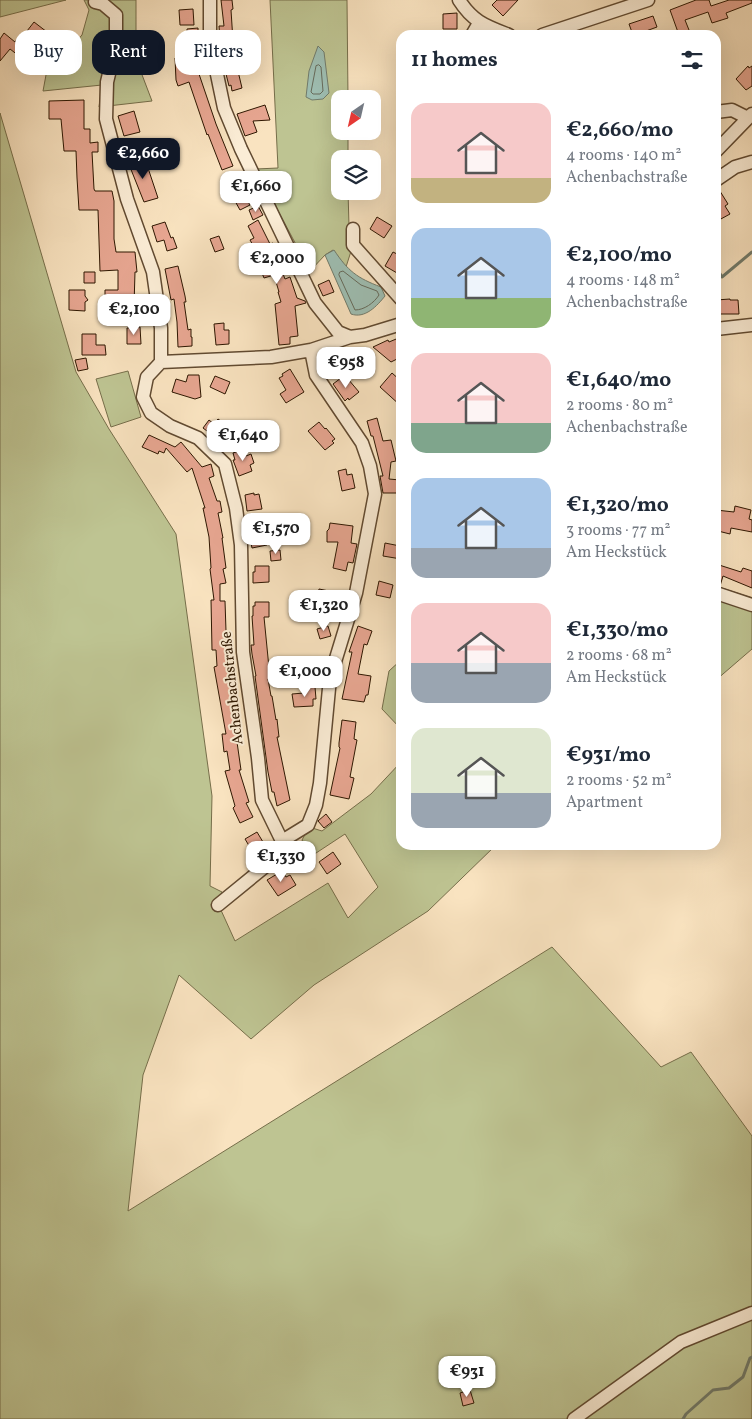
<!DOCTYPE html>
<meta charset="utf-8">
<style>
body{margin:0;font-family:Vollkorn,serif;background:#f6f6f7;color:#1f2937;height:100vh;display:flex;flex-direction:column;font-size:19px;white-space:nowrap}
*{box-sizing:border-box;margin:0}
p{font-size:16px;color:#747a83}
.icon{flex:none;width:28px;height:28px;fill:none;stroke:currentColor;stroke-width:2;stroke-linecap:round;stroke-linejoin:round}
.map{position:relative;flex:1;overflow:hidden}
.details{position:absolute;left:396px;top:30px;width:325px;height:820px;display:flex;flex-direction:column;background:#fff;border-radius:15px;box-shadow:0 5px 20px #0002}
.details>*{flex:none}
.banner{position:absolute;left:15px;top:30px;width:306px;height:45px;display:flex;gap:10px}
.needle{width:32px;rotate:214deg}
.controls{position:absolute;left:331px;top:90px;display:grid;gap:10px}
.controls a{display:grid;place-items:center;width:50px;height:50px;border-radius:10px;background:#fff;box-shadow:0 5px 20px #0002;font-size:25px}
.price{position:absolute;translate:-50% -42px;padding:0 11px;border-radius:10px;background:#fff;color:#222;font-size:16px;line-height:32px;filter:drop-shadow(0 1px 2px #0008)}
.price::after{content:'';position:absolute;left:50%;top:30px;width:15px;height:11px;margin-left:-8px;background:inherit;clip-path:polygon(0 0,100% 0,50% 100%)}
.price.selected{background:#111827;color:#fff}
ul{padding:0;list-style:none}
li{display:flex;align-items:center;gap:15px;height:125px;padding:0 15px}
li span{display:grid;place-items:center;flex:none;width:140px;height:100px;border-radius:15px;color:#555}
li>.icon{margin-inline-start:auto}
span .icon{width:60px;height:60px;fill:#fffc;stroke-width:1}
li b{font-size:21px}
h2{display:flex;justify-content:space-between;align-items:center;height:60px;padding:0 15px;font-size:21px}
.pill{padding:0 18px;border-radius:15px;background:#fff;box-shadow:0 5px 20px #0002;font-size:18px;line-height:45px}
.pill.selected{background:#111827;color:#fff}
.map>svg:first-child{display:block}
.green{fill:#bec492;stroke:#766e4a}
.water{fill:#9ebeb2;stroke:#717b6b}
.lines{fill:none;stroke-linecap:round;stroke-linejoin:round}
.shore{stroke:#666a5a;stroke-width:1}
.stream{stroke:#717b6b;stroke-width:3}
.building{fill:#e7a691;stroke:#2e1701}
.minor-casing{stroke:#614a31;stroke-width:15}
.minor{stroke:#fbedd6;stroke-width:12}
.labels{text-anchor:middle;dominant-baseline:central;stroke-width:4;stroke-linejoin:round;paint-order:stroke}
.street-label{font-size:15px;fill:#2e1701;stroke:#fbedd6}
</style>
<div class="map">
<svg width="752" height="1419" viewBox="0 0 752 1419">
<rect width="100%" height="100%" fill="#f9e3c0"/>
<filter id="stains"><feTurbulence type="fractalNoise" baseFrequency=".004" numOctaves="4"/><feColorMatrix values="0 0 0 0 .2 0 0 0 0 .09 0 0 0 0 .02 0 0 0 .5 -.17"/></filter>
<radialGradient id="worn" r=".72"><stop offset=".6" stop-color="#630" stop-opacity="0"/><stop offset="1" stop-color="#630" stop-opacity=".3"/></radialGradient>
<path class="green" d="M0,0H66L0,17Z
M84,0H136V59L152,101L99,107L102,85L43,91L46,75L82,35L89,10Z
M270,0H347L348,99H340V131H348V159H340V191H348L349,226L353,245L346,267L333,250L325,255L310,271L256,169L278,168Z
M0,113L76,372L109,429L176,534L212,796L210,886L222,892L220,908L235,941L328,883L348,918L378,887L345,834L310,857L302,840L309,827L322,831L371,794L401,762V845H496L428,911L314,985L251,1039L179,975L143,1075L128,1211L552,947L661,1067L691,1052L752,1136V1419H0Z
M128,371L141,417L111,427L96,379Z
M716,586L752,598V649L716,680Z
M401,660V729L382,709L389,671Z"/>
<path class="water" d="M318,46L324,52L329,93L323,99L312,100L306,97L309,71Z
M334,250C348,271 357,278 381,287L385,296C377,306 365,319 351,314L325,255Z"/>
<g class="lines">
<path class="shore" d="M319,65L321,67L323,91L320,94H313L311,92L316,66Z
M340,272L343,271L361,285L377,291L379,295C374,303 364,310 355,310L339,275Z"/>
<path class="stream" d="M716,267L722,277L752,252
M683,1419L686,1414L713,1390L729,1388L743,1377L750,1358L752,1357"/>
</g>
<path class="building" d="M221,0H232L233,9L231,10L233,41H220L219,26H224Z
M497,0H518L503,16L492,5Z
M696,0H709L711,6L729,0H752V3L726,13L728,18L712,23L708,12L685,20L691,35H679L670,10Z
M193,9L194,25H180L179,10Z
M457,13V29H443V14Z
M653,16L657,27L646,31L648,35H633L629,24Z
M34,22L47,32L32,51L39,57L32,66L10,49L0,61V39L4,33L15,42L18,38L20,40Z
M198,28V38H196L197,65H200L199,74L216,124L233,166L222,170L208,134L207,135L189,82L178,86L176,80L175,58L182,57V45H187V29Z
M748,66L749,68L752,66V86L746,90L736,79Z
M237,67L242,88L232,91L231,85L229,86L225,70Z
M84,100V129H90V143L98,142V152H92L94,189L95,191H112L114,201V239L116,252H135L137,272H135L134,306L130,310H125L123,308H118V300H105V290H118V270L100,271L98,210H79L77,178L76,151H64L61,119H49V101Z
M265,105L270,120L253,121L257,132L245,136L237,114Z
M134,111L140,132L124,136L118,116Z
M139,158L141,164L146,162L158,198L144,202L128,162Z
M240,186L250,205L240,210L230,192Z
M716,188H718L728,204L725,206L730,214L719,220L716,215Z
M258,206L263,215L253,220L249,210Z
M377,217L392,226L384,238L370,229Z
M258,220L270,244L273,243L277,252L275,253L285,279L290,277L297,298L305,301L306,303L295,306L298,336L290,337V344L279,345L275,304L281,302L278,292H279L274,275L264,278L255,256L258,254L250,240L254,238L248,226Z
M165,222L171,238L173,237L177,248L167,251L164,240L157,242L152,226Z
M219,236L224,249L215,252L210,239Z
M393,252L401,256V266L397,273L385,266Z
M178,266L185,296L186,302H184L188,330L191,329V337H192V346L178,347L177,322L174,299L171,300L165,269Z
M84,272H95V283H84Z
M329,280L334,292L323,296L318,285Z
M69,290H85V296L88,300L85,302V311L69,310Z
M730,299V300H738L739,314H716V300Z
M224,323V330H229V344L216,345L214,324Z
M140,327L141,344H127V328Z
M82,334H96V345H105L106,355H82Z
M401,337V357L391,362L373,347L388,340L389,342Z
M86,358L88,369L78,371L75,360Z
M290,369L304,392L286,403L280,394L286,390L279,378L283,376L282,374Z
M392,373L401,381V406L380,387Z
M188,375H199L201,397L195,399L172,392L176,379L186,382Z
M215,376L230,382L225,394L210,387Z
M341,378L344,382L348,379L359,392L349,400L348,398L345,401L333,384Z
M377,418L383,441L391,440L396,461L391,462L389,479L400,480V493H383L380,476H383L373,436H371L367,421Z
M218,419L233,430L224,441L212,432L211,434L203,428L209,420L214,424Z
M319,422L325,429L326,428L335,439L332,441L334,443L325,450L308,431Z
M149,435L175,447L181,442L202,467L211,464L214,476L209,478L217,501H220L222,512L218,513L223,538H222L226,568L223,569L226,583L220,584V601H225L227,661L240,735H236L241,770H239L249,802L246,803L253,817L240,823L233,808L235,806L225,771L230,770L227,751L224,752L222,734H226L214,667L217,666L216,650H212L211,600H214L210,569L211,568L209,537L203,508H205L192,468L187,472L166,448L164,453L159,451L158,454L142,447Z
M244,449L246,456L251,454L254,463L250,465L252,471L239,476L233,460H235L233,453Z
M346,469L347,475L352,474L355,488L342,491L338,471Z
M254,493V495L259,494L262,509L247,511L245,495Z
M735,506L751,510L749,519L752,520V532L731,528L730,534L718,531L719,525L716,524V510L734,512Z
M330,523L353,526L351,543L357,544L353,563L348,562L346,571L333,568L338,542H327V531L329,529Z
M264,531L267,545L252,548L250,538H252V533Z
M385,543L400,546L401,559L383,556Z
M280,550L281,560L271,561L270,551Z
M716,564L741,572L743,568L752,571V588L723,576L720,586L716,585Z
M255,566H269V582L253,583V572H255Z
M379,581L393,585L390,598L376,595Z
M319,589L339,593L334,615L317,612L319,604H316Z
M255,602H269V617H264L270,678L268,679L271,696H272L276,720L277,719L279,737H277L290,800L277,806L274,792H272L268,772L255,676H256L252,654L251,645H254L252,616H253V606H255Z
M328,626L331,636L320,639L317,629Z
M358,626L372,631L367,645L364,644L358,674L371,676L368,695H366L364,702L342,699L352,652H349Z
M315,687L316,699H313V706L294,707L292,694L304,693L303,688Z
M342,720L356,722L354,739L357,740L350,777L354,778L349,799L330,795L340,748L339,747V743Z
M326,814L332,822L324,828L318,821Z
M257,832L266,847L254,854L245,839Z
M333,852L341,864L327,874L319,862Z
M282,871L286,877L290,875L296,885L278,896L267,880Z
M470,1390L474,1403L463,1406L460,1393Z"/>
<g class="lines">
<defs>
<path id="minor" d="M210,0V41L224,108L241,149L315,303L338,332L350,337L365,335L401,324
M459,0C473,22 486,26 509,35
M95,2L103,4L116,15V45L107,82L106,119L127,199L153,272L161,328V362L147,377L143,397L151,413L170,426L198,438L225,464L236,508L241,545L243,652L258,758L262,800L282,841
M472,35L479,23
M542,35L648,0
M716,112L732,110L748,118
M716,151L752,114
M716,180L735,167L752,162
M353,229V245L401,299
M716,329L752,325
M161,362L271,357L311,350L350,337
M716,593L752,605
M218,905L278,856L282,841L308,825L316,805L320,783L330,678L356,593L375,494L370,466L362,443L316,375L311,350
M574,1419L681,1342L752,1313"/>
</defs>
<use href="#minor" class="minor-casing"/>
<use href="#minor" class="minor"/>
</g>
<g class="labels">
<g class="street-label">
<text transform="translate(233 688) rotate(-96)">Achenbachstraße</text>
</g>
</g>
<rect width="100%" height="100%" filter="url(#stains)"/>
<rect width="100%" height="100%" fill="url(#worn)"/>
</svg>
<div class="controls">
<a><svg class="needle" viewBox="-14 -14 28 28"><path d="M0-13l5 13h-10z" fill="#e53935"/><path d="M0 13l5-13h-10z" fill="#747a83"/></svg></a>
<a><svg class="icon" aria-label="layers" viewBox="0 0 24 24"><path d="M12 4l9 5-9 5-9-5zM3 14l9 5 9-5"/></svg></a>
</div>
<b class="price selected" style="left:143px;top:180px">€2,660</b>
<b class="price" style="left:256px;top:213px">€1,660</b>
<b class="price" style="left:277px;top:285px">€2,000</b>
<b class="price" style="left:134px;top:336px">€2,100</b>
<b class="price" style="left:346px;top:389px">€958</b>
<b class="price" style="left:243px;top:462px">€1,640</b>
<b class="price" style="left:276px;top:555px">€1,570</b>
<b class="price" style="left:324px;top:632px">€1,320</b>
<b class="price" style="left:305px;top:698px">€1,000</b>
<b class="price" style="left:281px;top:883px">€1,330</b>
<b class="price" style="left:467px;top:1398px">€931</b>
<div class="banner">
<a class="pill">Buy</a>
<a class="pill selected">Rent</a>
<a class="pill">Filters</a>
</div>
<section class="details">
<h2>11 homes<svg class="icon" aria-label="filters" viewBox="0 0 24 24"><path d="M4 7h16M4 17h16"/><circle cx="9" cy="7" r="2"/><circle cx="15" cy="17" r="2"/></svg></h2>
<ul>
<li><span style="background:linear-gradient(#f6c9c9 75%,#c2b280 0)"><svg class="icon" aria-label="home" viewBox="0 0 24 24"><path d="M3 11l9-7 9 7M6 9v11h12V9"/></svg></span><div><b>€2,660/mo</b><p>4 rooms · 140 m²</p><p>Achenbachstraße</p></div></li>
<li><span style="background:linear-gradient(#a9c7e8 70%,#8fb573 0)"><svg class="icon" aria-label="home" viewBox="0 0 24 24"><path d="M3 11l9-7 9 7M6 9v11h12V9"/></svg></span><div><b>€2,100/mo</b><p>4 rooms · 148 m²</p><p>Achenbachstraße</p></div></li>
<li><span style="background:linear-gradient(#f6c9c9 70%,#7fa58c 0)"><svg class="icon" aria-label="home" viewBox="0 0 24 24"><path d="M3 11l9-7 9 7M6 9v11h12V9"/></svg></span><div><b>€1,640/mo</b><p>2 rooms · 80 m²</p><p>Achenbachstraße</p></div></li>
<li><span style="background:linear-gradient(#a9c7e8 70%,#9aa5b1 0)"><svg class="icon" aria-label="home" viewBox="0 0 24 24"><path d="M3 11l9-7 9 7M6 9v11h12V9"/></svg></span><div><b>€1,320/mo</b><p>3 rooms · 77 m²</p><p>Am Heckstück</p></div></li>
<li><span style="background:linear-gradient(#f6c9c9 60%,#9aa5b1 0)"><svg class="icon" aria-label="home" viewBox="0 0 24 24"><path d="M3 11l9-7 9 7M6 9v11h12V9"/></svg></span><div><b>€1,330/mo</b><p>2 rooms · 68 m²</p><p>Am Heckstück</p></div></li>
<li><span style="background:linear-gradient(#dfe7d0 65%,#9aa5b1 0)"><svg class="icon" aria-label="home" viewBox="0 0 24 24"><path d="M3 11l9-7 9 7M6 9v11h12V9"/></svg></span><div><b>€931/mo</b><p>2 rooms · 52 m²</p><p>Apartment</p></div></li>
</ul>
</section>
</div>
